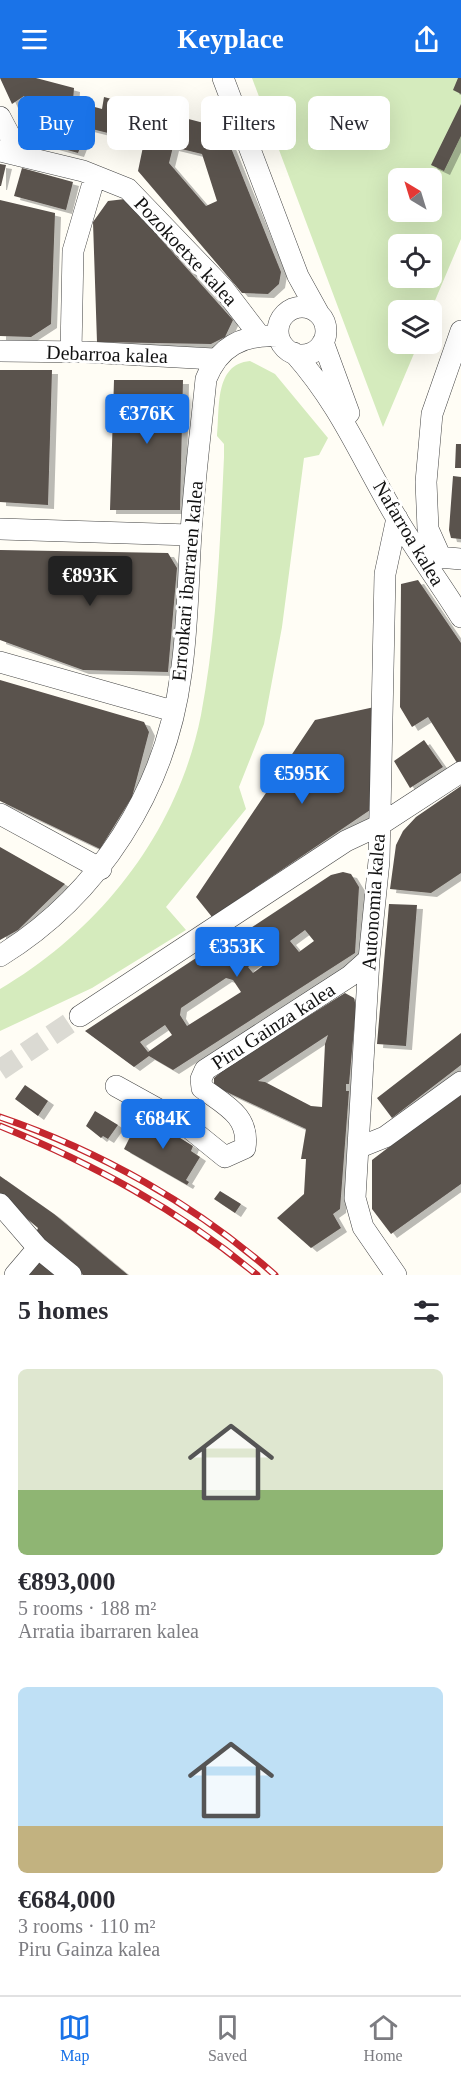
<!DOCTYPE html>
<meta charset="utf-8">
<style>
body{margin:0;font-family:Georgia,serif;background:#f2f2f3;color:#2b2b33;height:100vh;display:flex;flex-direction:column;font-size:22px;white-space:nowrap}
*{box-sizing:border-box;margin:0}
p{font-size:20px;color:#7c7c81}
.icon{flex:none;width:33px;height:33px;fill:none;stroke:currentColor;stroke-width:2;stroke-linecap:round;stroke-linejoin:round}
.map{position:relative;height:1197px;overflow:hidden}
.panel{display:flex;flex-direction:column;background:#fff;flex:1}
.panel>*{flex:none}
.banner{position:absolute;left:18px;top:18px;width:426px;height:54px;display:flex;gap:12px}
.needle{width:39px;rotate:322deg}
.fabs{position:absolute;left:388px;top:90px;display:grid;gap:12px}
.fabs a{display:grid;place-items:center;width:54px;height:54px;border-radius:9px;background:#fff;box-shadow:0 6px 24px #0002;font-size:30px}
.price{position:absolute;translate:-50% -51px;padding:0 14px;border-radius:6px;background:#1a73e8;color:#fff;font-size:20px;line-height:39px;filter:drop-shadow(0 2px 3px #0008)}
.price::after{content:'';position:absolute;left:50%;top:36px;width:18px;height:14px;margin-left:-9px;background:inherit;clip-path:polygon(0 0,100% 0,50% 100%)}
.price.active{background:#222;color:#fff}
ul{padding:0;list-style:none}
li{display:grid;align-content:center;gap:12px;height:318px;padding:0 18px}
li span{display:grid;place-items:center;height:186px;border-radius:9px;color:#555}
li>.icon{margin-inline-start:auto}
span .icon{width:108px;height:108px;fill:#fffc;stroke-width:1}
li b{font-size:26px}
h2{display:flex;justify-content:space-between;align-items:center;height:72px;padding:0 18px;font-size:26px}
.chip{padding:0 21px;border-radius:9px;background:#fff;box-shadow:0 6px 24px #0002;font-size:21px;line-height:54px}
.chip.active{background:#1a73e8;color:#fff}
header{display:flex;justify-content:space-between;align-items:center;height:78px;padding:0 18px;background:#1a73e8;color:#fff;font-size:27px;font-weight:700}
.tab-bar{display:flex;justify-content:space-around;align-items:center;height:84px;border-top:2px solid #e1e1e2;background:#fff;font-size:16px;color:#7c7c81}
.tab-bar a{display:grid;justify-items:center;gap:3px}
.tab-bar .active{color:#1a73e8}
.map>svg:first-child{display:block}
.park{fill:#d5ebbd;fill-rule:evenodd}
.building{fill:#5a524d;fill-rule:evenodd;filter:url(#shadow)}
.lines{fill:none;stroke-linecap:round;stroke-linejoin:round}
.minor-tunnel{stroke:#dbdad3;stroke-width:21;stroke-dasharray:21 10;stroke-linecap:butt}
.minor-casing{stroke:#444;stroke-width:22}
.minor{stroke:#fff;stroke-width:21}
.rail-casing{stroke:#c4262e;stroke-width:7}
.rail{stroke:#fff;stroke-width:4.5;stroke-dasharray:14;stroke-linecap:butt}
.labels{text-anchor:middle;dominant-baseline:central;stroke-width:6;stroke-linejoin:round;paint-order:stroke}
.street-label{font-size:20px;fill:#111;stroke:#fff}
</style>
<header><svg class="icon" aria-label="menu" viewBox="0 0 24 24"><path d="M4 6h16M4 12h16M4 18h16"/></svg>Keyplace<svg class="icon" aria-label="share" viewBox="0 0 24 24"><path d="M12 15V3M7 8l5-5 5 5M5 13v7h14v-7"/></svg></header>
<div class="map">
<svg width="461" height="1197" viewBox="0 0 461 1197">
<defs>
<filter id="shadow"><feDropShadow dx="6" dy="4" stdDeviation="0" flood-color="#0004"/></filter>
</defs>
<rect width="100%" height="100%" fill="#fffdf5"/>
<path class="park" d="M252,0H461V161L431,232H399V266H418L383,349ZM399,100H432V134H399ZM399,166H432V200H399Z
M250,283L275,296L328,360L319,377L304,380L282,549L264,646L239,709L246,731L166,829L186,852L92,910L0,953V911C101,852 178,753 201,637C217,553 220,464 224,379V366L217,358C220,331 214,286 250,283Z"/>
<path class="building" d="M0,0H36L74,10L73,23L102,31L104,19L223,50L281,194L279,206L268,216L242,215L138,93L144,64L88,50L78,75L39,64L41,51L50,53L52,46L59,48L60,40L47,33L26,46L20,37L30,30L24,18L12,26ZM173,69L202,76L217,123L206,128L169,85Z
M458,0H461V16L453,12Z
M461,26V58L444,93L431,87Z
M0,86L6,87L1,108H0Z
M22,90L73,104L66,132L14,118Z
M125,121L233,242L225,259L211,266L97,264L93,144L108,123Z
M0,122L55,135L51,246L31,259L0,258Z
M0,292H52L48,427L0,424Z
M114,302H183L180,432H110Z
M456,366H461V390H455Z
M453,398L461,399V461L451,460L449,452Z
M0,472L168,475L177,490L168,594L83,592L0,562Z
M418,502L461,565V687L459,688L428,639L412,649L400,629L401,506Z
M0,602L144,644L149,654L132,719L100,771L0,723Z
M379,628L376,728L212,839L196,819L315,642Z
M424,662L443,689L410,710L394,683Z
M461,708V795L431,815L390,811L396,767L403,753L416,739Z
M0,769L65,806L18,852L0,862Z
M343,794L351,796L359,809L355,875L173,992L149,978L134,989L85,953L228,859L231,863L331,797ZM305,852L314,863L299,874L290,863ZM259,881L264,887L253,895L248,889ZM226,900L233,902L241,914L187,948L180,937L181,930ZM165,947L172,957L148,974L140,964Z
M389,826L417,827L406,968L377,966Z
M345,915L354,920L356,929L349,1006H346V1013H349L340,1131L333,1136L341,1150L311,1170L277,1140L304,1116L306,1081H301L306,1051L214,1008V1000L220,995L219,994ZM328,957L325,966L322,1029L311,1028L265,1004L258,1003Z
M461,955V987L392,1040L377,1020Z
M25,1007L48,1023L38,1038L15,1021Z
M461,1014V1106L391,1156L372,1131V1082Z
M95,1033L118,1047L108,1061L103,1058L101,1060L86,1048Z
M139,1041L149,1046L151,1042L193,1068L191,1073L200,1079L186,1102L189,1104L187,1107L124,1071Z
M0,1098L54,1136L128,1197H83L35,1157L38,1150L0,1118Z
M220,1113L241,1126L235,1135L214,1121Z
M44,1182L62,1197H19Z"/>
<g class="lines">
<path class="minor-tunnel" d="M0,992L80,938"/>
<defs>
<path id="minor" d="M223,0L298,198L319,236
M0,39L20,77
M0,73L83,93L128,111L223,210L259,257
M278 253a24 24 0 1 1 48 0a24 24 0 1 1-48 0Z
M323,264L349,335
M0,273L86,274L214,281
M71,274L73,173L95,98
M294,275C341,328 361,380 396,439C416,473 440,505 461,539
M0,451L190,457
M428,478L461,481
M441,480L428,451L426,404L432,336L461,253
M0,584L173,633
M0,736L101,791
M0,878C99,817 166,712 181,596C188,549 188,502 191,455C194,404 201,352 206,301C219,268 243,256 278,258
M80,938L346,763L378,748L461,694
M116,1008L183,1045L225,1079L245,1070C250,1038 225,1027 202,1010L201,1001L205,992L350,898L369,881
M360,1069L385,1059L461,1004
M0,1126L38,1170L71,1197
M15,1197L38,1170
M396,1197L363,1149L355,1120L369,881L379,783L385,496L397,440"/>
</defs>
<use href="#minor" class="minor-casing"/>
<use href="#minor" class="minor"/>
<defs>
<path id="rail" d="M0,1039C100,1073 196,1127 275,1197
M0,1048C93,1086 179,1132 257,1197"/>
</defs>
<use href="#rail" class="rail-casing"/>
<use href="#rail" class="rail"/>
</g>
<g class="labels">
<g class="street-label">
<text transform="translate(186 173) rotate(47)">Pozokoetxe kalea</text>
<text transform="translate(107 276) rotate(2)">Debarroa kalea</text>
<text transform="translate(409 455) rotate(59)">Nafarroa kalea</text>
<text transform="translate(187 503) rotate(-85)">Erronkari ibarraren kalea</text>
<text transform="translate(373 824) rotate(-86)">Autonomia kalea</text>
<text transform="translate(273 948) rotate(-33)">Piru Gainza kalea</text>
</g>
</g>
</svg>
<div class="fabs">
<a><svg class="needle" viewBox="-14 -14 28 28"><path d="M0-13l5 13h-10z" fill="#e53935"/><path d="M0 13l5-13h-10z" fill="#7c7c81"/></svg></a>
<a><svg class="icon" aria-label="locate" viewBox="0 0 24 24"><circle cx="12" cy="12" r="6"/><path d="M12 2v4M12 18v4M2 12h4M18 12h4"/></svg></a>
<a><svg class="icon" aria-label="layers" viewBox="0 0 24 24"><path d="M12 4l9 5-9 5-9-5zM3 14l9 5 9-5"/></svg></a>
</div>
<b class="price" style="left:147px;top:367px">€376K</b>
<b class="price active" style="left:90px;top:529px">€893K</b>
<b class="price" style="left:302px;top:727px">€595K</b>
<b class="price" style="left:237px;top:900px">€353K</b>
<b class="price" style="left:163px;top:1072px">€684K</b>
<div class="banner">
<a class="chip active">Buy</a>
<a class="chip">Rent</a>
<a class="chip">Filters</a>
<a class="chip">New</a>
</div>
</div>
<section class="panel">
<h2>5 homes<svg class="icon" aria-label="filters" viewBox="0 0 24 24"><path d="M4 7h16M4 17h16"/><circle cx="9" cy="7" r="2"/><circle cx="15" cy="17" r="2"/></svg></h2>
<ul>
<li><span style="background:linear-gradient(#dfe7d0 65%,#8fb573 0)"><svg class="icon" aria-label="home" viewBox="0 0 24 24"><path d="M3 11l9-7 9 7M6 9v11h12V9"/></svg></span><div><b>€893,000</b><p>5 rooms · 188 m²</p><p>Arratia ibarraren kalea</p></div></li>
<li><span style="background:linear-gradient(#bfe0f5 75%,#c2b280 0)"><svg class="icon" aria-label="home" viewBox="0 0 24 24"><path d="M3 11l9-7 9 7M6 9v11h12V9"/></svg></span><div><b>€684,000</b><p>3 rooms · 110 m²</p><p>Piru Gainza kalea</p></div></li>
</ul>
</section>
<nav class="tab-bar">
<a class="active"><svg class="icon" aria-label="map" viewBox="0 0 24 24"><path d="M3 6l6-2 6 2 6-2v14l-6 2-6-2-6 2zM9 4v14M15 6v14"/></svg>Map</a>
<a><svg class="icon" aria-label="saved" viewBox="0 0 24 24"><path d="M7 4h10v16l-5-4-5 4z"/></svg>Saved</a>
<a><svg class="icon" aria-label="home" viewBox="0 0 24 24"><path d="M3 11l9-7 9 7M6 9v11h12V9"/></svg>Home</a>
</nav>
